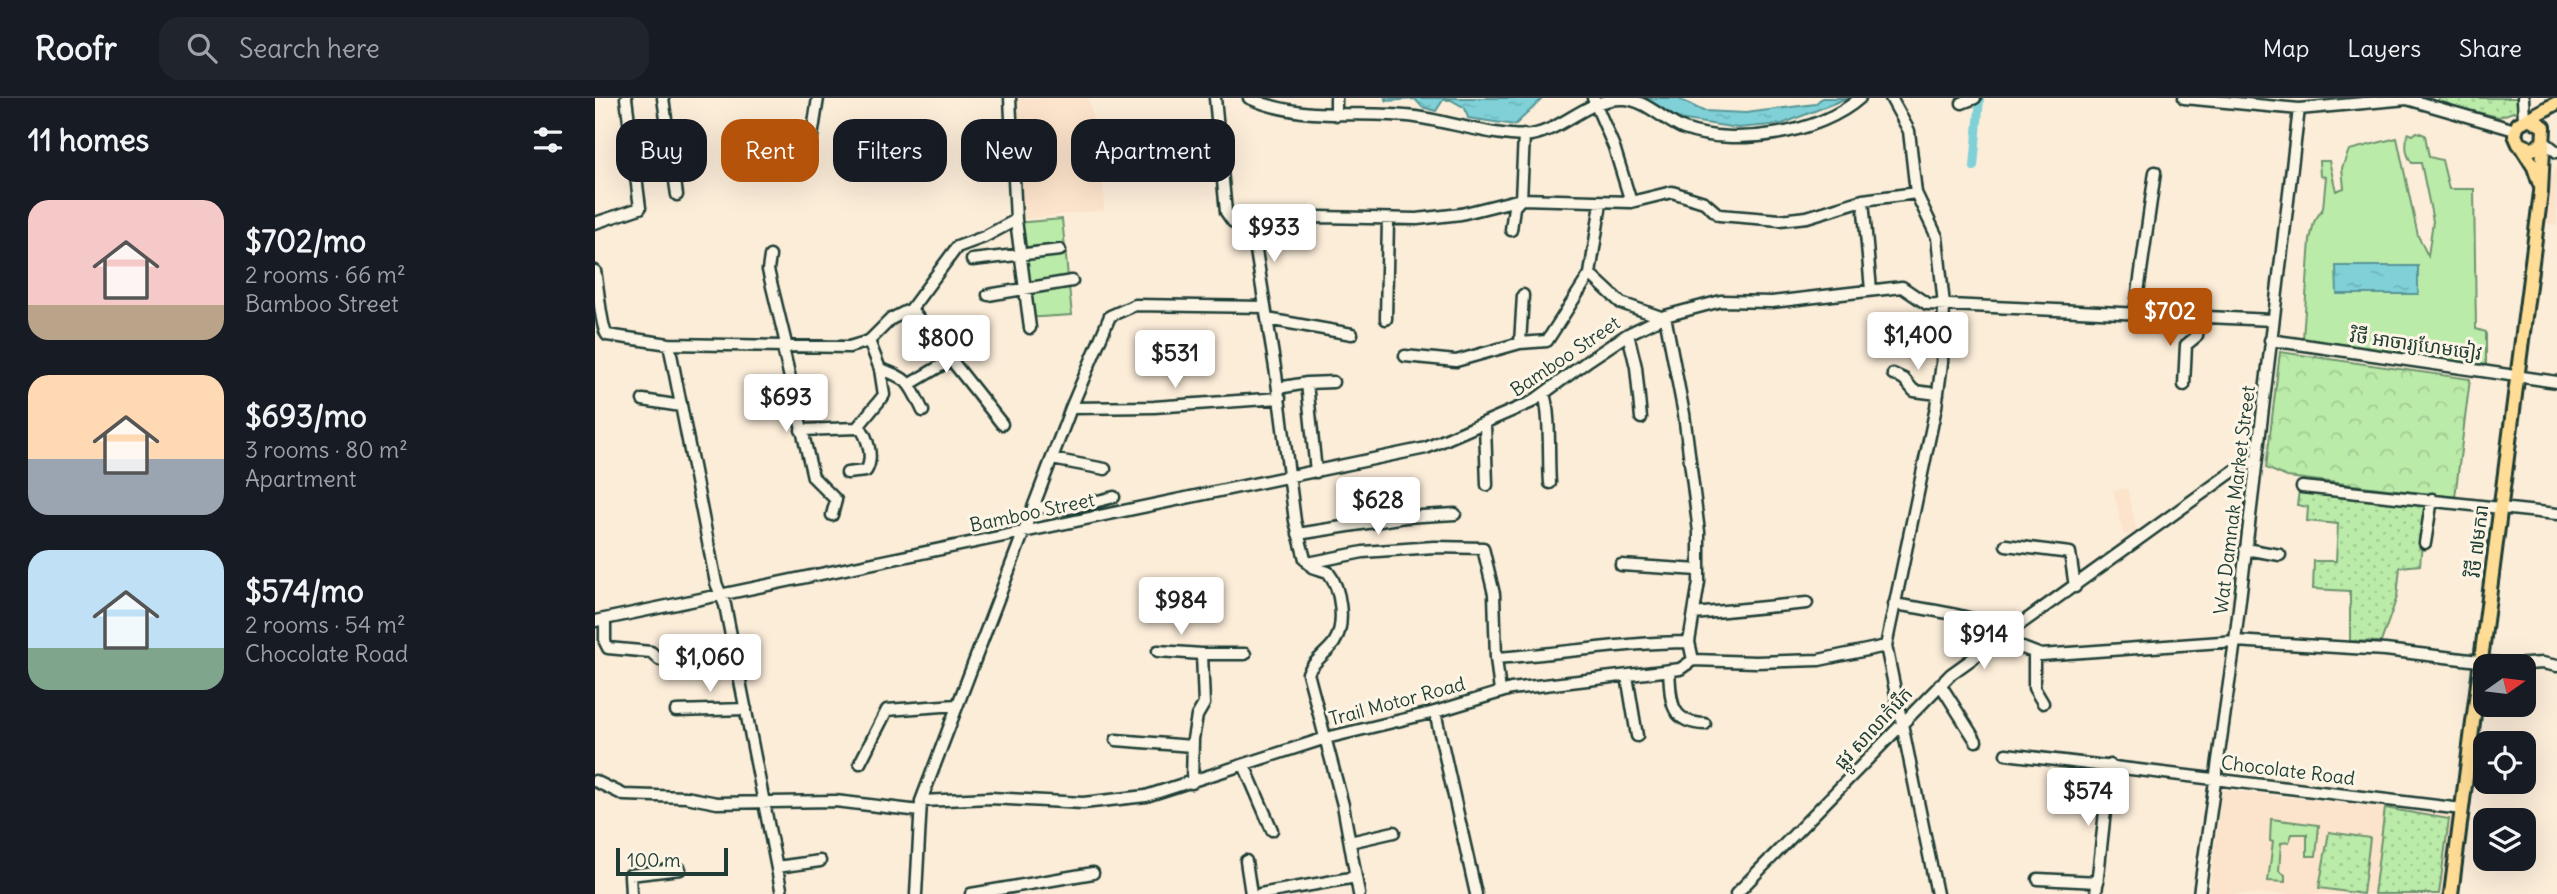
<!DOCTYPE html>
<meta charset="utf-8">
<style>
body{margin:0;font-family:Delius,"Noto Sans Khmer",sans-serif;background:#20242c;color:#f1f3f6;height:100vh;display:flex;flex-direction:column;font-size:26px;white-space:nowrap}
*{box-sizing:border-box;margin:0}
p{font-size:23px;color:#9ea1a6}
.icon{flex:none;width:38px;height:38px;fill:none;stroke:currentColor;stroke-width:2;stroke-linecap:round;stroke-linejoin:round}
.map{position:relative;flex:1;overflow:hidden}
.details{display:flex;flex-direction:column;background:#171b24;width:595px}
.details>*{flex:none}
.top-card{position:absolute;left:21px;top:21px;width:665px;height:63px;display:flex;gap:14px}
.needle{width:46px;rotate:76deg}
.tools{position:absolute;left:1878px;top:556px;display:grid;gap:14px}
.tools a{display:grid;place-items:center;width:63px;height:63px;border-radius:14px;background:#171b24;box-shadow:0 7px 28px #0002;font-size:35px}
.scale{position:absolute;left:21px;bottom:18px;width:112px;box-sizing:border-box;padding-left:7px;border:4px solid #1f3d34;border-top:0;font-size:19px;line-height:24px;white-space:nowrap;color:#1f3d34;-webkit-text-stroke:5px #fcf5e5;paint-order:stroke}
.price{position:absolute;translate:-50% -60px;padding:0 16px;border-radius:7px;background:#fff;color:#222;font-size:23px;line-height:46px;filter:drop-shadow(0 2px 4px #0008)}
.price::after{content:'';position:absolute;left:50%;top:42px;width:21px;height:16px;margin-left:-10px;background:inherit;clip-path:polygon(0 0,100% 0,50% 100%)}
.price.selected{background:#b45309;color:#fff}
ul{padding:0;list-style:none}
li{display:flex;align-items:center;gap:21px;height:175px;padding:0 28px}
li span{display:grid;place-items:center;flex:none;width:196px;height:140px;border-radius:21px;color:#555}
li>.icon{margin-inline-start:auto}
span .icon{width:84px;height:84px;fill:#fffc;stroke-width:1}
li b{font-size:30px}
h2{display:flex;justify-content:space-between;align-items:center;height:84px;padding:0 28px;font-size:30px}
.tag{padding:0 24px;border-radius:21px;background:#171b24;box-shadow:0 7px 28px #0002;font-size:24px;line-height:63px}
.tag.selected{background:#b45309;color:#fff}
header{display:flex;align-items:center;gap:42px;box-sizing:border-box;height:98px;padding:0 35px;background:#171b24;border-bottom:2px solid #363941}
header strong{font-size:33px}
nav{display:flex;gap:38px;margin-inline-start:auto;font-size:24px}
.search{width:490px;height:63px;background:#20242c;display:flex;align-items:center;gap:18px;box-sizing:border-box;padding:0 24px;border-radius:21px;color:#9ea1a6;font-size:26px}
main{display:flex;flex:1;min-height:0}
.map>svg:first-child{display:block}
.built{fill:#fce3cb}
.green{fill:#bbeba9;stroke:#6d946e;stroke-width:2}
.forest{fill:url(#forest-crowns);stroke:#6d946e;stroke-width:2}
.garden{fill:url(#garden-dots);stroke:#6d946e;stroke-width:2}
.water{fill:url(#water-ripples);stroke:#599696;stroke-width:2}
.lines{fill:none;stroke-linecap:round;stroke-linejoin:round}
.canal{stroke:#7fd1d7;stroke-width:8}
.minor-casing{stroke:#1f3d34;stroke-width:15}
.major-casing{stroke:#1f3d34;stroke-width:18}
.minor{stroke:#fcf5e5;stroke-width:10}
.major{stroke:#ffdd96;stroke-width:12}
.labels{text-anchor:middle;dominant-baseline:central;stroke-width:6;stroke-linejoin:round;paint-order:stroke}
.street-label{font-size:19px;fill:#1f3d34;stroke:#fcf5e5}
</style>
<header>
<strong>Roofr</strong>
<div class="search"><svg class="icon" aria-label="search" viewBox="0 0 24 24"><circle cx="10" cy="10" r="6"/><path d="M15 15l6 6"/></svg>Search here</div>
<nav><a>Map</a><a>Layers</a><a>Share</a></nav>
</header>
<main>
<section class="details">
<h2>11 homes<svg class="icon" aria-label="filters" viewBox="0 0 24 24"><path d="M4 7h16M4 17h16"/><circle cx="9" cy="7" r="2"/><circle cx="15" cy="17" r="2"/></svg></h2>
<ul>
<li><span style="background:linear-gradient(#f6c9c9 75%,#b9a48a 0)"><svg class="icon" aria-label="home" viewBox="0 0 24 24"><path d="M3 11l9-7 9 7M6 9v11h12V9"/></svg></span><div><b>$702/mo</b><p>2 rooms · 66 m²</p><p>Bamboo Street</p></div></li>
<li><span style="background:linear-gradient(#ffd9b3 60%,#9aa5b1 0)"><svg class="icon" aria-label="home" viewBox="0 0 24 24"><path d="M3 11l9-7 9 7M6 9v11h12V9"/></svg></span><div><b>$693/mo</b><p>3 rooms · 80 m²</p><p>Apartment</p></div></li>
<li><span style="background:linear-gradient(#bfe0f5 70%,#7fa58c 0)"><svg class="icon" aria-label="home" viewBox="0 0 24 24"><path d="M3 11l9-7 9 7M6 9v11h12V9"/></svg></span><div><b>$574/mo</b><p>2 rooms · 54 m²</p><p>Chocolate Road</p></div></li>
</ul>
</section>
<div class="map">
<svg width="1962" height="796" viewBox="0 0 1962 796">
<defs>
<pattern id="forest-crowns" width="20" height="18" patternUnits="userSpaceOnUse" patternTransform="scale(1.75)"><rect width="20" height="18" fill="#bbeba9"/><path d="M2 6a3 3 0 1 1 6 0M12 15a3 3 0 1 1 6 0" fill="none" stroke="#a0ca92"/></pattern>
<pattern id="garden-dots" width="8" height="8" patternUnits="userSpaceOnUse" patternTransform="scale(1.75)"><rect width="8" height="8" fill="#bbeba9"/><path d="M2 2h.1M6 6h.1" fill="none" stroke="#a0ca92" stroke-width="1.8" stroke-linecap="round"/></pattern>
<pattern id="water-ripples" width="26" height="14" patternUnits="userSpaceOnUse" patternTransform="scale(1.75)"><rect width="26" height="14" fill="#7fd1d7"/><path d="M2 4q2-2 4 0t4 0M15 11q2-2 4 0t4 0" fill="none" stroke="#6db4b9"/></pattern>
</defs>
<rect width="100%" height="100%" fill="#fcedd9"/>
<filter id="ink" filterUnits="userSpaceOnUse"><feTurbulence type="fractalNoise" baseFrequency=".0143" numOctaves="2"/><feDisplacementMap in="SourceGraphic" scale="14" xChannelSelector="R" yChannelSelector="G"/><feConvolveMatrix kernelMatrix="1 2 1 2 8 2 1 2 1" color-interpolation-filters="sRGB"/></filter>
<g filter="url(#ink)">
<path class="built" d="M416,0H493L507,52L509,112L429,121Z
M1962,67V127L1951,125L1955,83Z
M1532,390L1542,434L1529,437L1518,393Z
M1627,692L1860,718L1850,796H1614Z"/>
<path class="green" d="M1822,34L1830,37L1834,59L1847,62L1854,91H1879L1881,231L1891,234V273L1826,257L1708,241L1715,142L1719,124L1728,110L1731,79L1725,78L1724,63H1734L1741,93L1749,90L1747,70L1754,52L1802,40L1823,138L1833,158L1838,123L1826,65H1817C1810,56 1810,46 1813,35L1818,37Z
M467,121L477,217L429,220L420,125Z
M1676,721L1724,727L1721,758H1712V736H1697L1694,744L1686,745L1684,773L1690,777V784L1673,783L1678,744L1675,743Z"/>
<path class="forest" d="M1685,254L1875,281L1860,399L1692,379L1671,370Z"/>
<path class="garden" d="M1844,0H1922L1924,12L1904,19L1842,5Z
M1704,393L1831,404L1825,467L1805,469L1802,499L1786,544L1755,543V493L1718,491L1719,463H1741L1743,426L1712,423L1713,409L1702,407Z
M1790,710L1854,721L1844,796H1779Z
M1734,734L1775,740L1768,796L1724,790Z"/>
<path class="water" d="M790,0H948L920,27L873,20L870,10L856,2H848L841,13L827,9L820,1L792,3Z
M1049,0H1082L1108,13L1151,15L1220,6L1227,0H1252L1187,26L1143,30L1083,21Z
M1741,168H1823V196H1742Z"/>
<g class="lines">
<path class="canal" d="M1379,69L1385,0"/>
<defs>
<path id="minor" d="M68,0L82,97
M415,0L421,122L435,230
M620,0L631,114L638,124L649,127L725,119L822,121L866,116L926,101L1036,104L1077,94L1109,104L1124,117L1185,122L1212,119L1268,102L1321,95
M654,0C708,24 763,12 821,19C851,23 909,41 936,37C970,31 992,0 1028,1C1050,1 1069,23 1089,31C1139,49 1225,36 1265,0
M998,0L1019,49L1036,104
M1296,0L1314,33L1321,95L1342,139L1349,207L1347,265L1341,309L1291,548L1342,796
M1589,0L1704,11L1812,1L1920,32
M1928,0L1929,22
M1367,5L1380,0
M741,17V0
M217,39L223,0
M1948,43L1962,54
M1268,102L1276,192
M0,125L45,110L31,0
M657,128L681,276L700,423L710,461L717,469L733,474C746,490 751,527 739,545C731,556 719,562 713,575L748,707L764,796
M916,132L919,109L926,101L929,37
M175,158L173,172L192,250
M377,162L465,152
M0,173C3,187 6,229 12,237L74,246L254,249L274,243L296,221L316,211L362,149L389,139L421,122
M995,176L1026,205L1066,219
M393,197L477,183
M316,211L407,326
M1540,216L1560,74
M1070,218L1089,316L1104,434V484L1094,544L1098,562
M672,221L757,236
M791,221L793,122
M1033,236L1041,269L1046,320
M1675,242L1962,284
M925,245L928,197
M74,246L121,485L130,507L187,796
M188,250L218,379L241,402L237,417
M810,258L861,263L925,245L952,243L995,176L1006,105
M285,271C314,280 315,286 328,313
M1298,276L1309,281L1319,293L1343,296
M712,285L721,374
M315,286L357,261
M1589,287L1591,247L1602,238L1604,219
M683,290L712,285L738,284
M949,297C956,314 953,362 955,385
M48,302L86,308
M476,310L559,309L685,300
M890,327L892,387
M206,332L262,330L289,297L285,271L274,243
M457,361L510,371
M252,375L271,373C279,360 273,339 264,328
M1707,389L1962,416
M439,409L475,410L519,399
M703,436L810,419L860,416
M1830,445L1837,401
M1411,447L1475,455L1480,489
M1650,451L1685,457
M713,465L768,454L839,449L888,450L899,496L901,560C966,556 1029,544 1094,544
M1026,467L1104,472
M1299,506C1338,512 1381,518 1416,535
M1099,516L1212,505
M10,521V544L13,550L56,554L65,562
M0,523L831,350L937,304L994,262L1033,236L1070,218L1126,203L1177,204L1307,189L1332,206L1677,222
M1413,538L1425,549L1446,557L1640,543L1790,552L1918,567L1947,565L1962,568
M563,553L607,556
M1439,555V590L1448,605
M901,560L905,594
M1074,572C1076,602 1074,625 1110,626
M1032,578L1042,638
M1345,586L1381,643
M81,613L151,611
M840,614L881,796
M521,642L597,648
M1411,656L1867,711
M265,665L292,612L362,607
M649,667L677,732
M0,683L29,697L91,699L122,705L240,703L325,713
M597,685L598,641L602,618L609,606L607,556H650
M326,703L396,700L488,705L551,698L731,640L840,614L916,591L1085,571L1098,562L1161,564L1224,562L1291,548
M755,744L799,734
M651,763L656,796
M182,769L225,763
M1443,781L1503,784
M36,796L35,777L85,771
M321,796L326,703L476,310L515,218L540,207L670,209
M376,796L498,775
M665,796L761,779
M1141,796L1356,576L1651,364L1661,365
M1501,796L1515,667
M1604,796L1640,543L1704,11"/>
<path id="major" d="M1934,20L1962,5
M1925,47L1939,69L1944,84
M1856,796L1946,94L1949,29L1934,20L1923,26L1920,37L1924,46L1938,51L1947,45"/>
</defs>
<use href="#minor" class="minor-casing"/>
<use href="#major" class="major-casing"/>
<use href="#minor" class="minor"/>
<use href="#major" class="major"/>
</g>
</g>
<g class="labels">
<g class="street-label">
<text transform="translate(1821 246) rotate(8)">វិថី អាចារ្យហែមចៀវ</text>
<text transform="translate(970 258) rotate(-34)">Bamboo Street</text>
<text transform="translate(1639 402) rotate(-83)">Wat Damnak Market Street</text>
<text transform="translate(437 414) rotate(-12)">Bamboo Street</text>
<text transform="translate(1882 443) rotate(-83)">វិថី ៧មករា</text>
<text transform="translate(802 603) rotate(-15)">Trail Motor Road</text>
<text transform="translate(1278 630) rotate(-47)">ផ្លូវ សាលាកំរើក</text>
<text transform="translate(1693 672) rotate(7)">Chocolate Road</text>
</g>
</g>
</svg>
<div class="tools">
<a><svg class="needle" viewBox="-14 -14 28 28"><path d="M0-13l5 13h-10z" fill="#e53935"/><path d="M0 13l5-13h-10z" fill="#9ea1a6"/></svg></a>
<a><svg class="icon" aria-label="locate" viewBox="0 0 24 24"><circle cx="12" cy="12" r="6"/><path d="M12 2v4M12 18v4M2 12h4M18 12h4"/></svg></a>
<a><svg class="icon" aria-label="layers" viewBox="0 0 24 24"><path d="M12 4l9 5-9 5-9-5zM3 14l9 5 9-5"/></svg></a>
</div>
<div class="scale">100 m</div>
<b class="price" style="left:679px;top:166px">$933</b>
<b class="price selected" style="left:1575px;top:250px">$702</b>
<b class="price" style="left:1323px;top:274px">$1,400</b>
<b class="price" style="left:351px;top:277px">$800</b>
<b class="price" style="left:580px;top:292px">$531</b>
<b class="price" style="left:191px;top:336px">$693</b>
<b class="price" style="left:783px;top:439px">$628</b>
<b class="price" style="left:586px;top:539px">$984</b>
<b class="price" style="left:1389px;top:573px">$914</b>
<b class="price" style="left:115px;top:596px">$1,060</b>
<b class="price" style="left:1493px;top:730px">$574</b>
<div class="top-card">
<a class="tag">Buy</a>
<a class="tag selected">Rent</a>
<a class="tag">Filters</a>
<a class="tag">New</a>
<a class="tag">Apartment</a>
</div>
</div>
</main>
